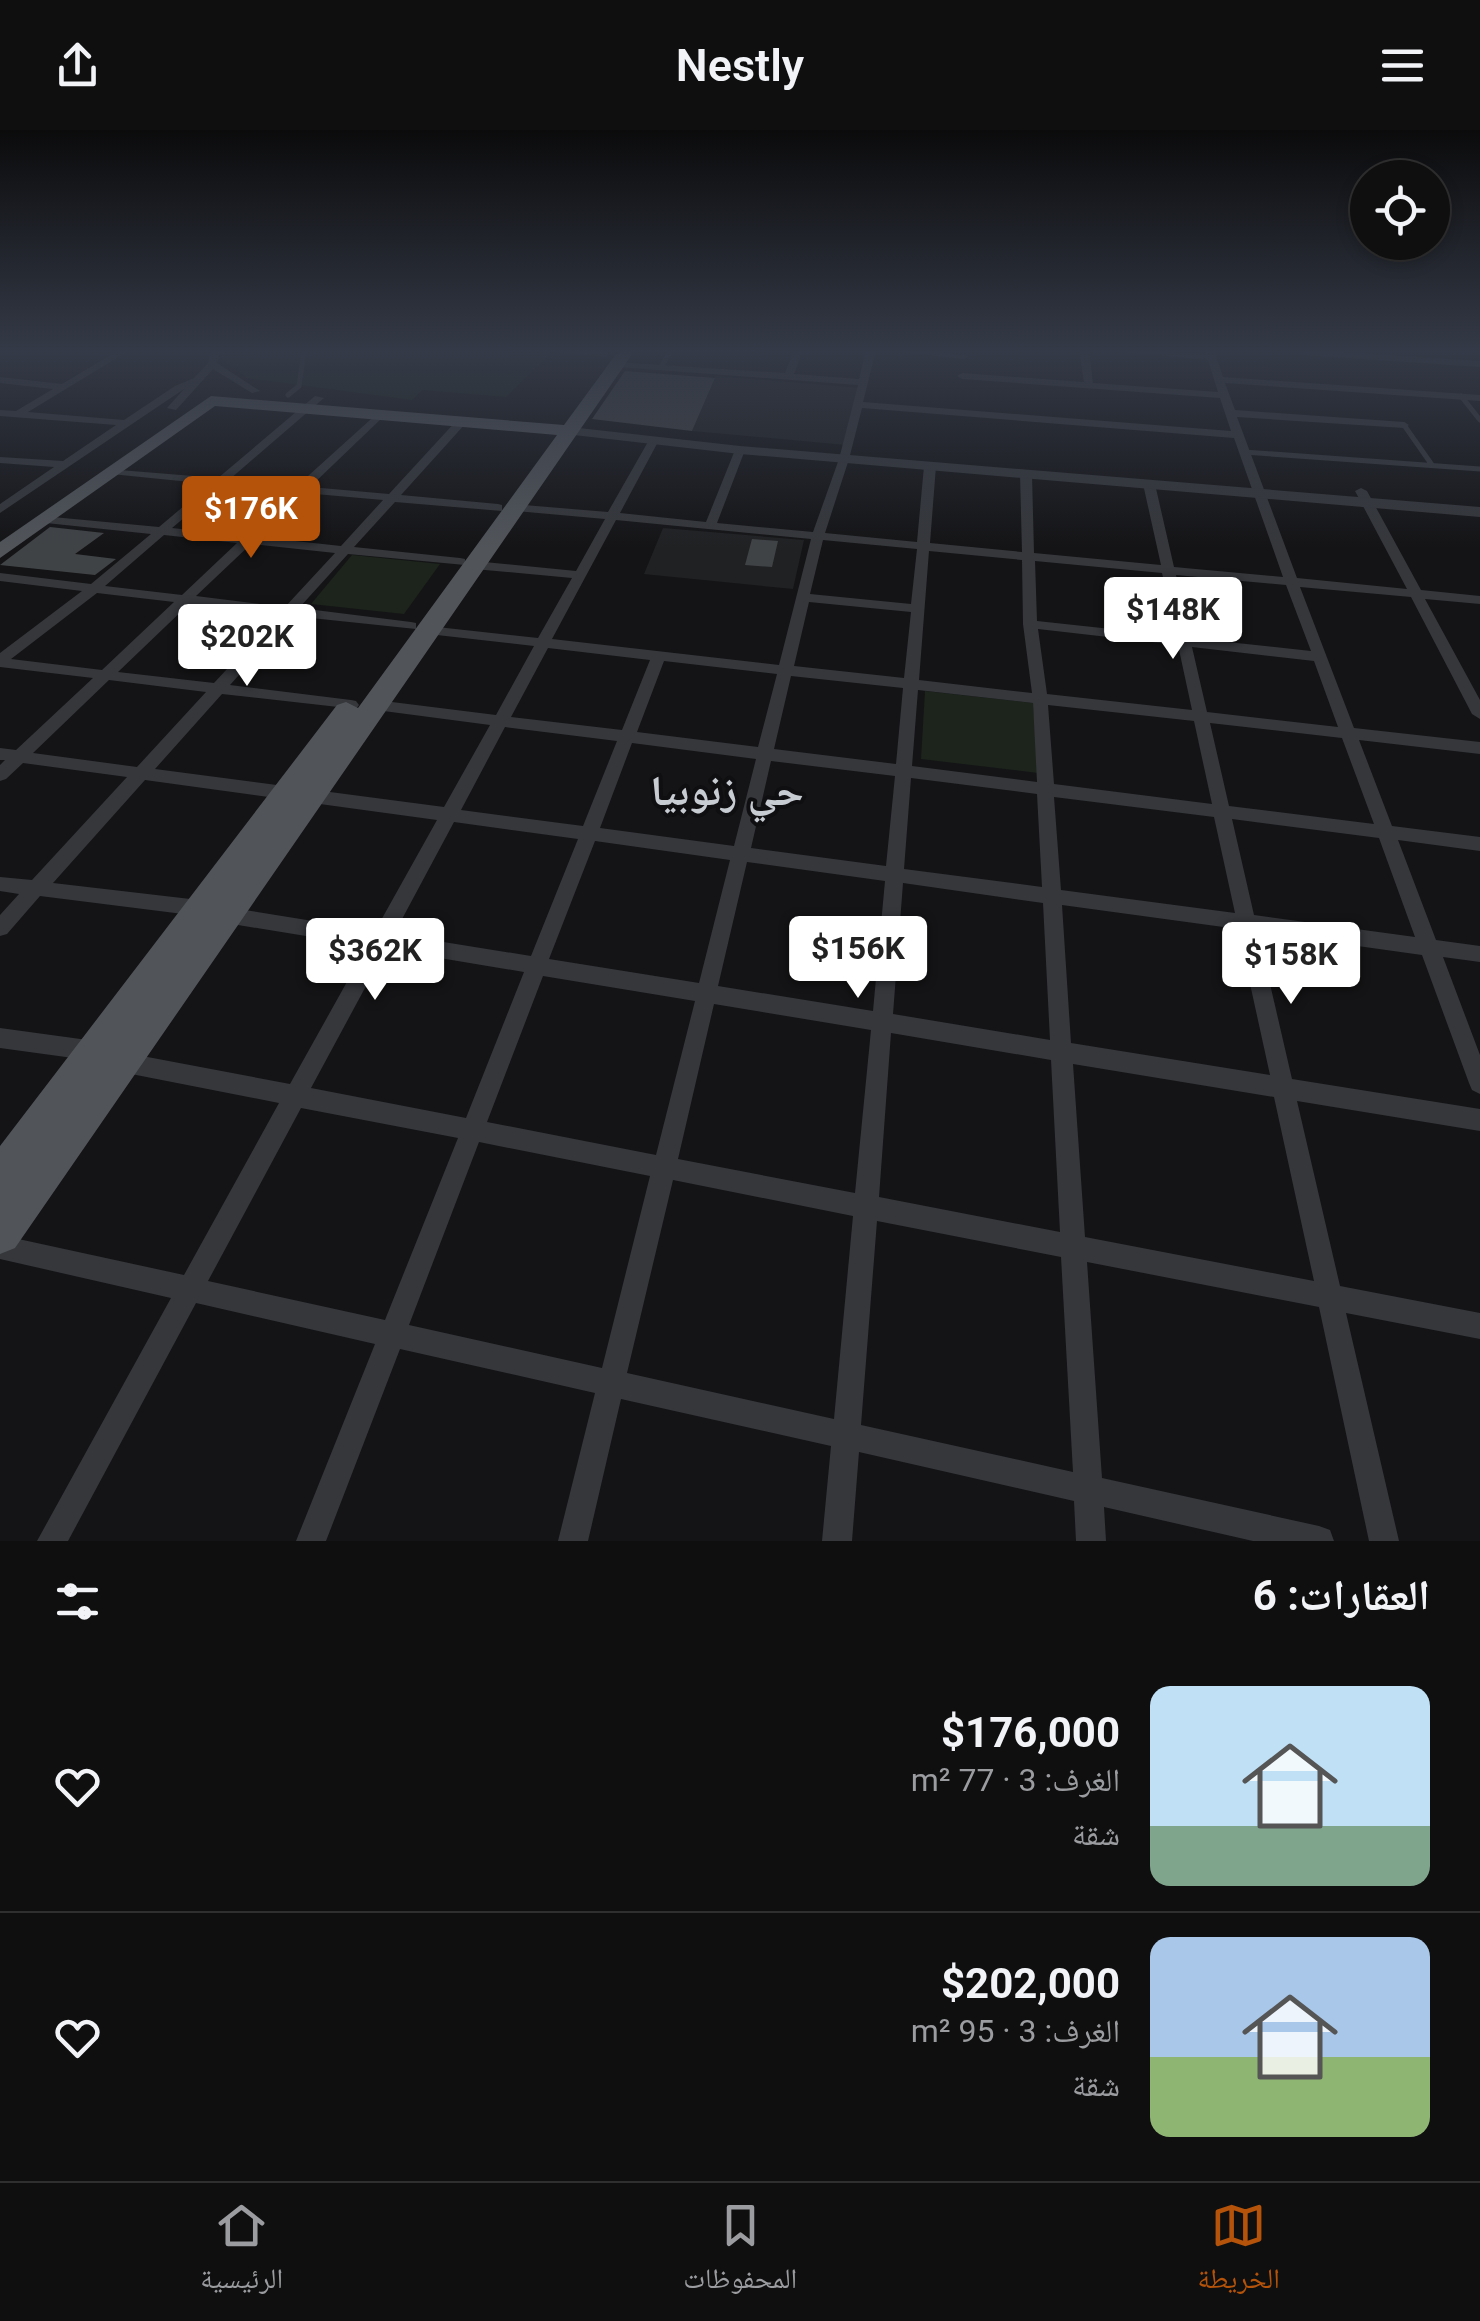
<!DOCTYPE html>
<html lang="ar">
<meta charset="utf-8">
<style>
body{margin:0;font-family:Roboto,"Noto Naskh Arabic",sans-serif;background:#1d1d1e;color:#f1f3f6;direction:rtl;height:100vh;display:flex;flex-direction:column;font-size:38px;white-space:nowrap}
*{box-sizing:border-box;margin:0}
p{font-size:32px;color:#9b9c9f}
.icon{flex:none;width:55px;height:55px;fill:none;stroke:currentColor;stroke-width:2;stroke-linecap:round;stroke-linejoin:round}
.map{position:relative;height:1411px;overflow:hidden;direction:ltr}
.details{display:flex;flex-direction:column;background:#0f0f10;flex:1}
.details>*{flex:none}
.controls{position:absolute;left:1350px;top:30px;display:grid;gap:20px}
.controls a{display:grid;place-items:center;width:100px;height:100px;border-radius:50%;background:#0f0f10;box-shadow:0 5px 15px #0003,0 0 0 2px #2f2f30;font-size:50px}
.price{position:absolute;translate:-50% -85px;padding:0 22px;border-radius:10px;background:#fff;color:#222;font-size:32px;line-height:65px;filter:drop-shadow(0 2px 5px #0008)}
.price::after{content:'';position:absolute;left:50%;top:60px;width:30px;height:22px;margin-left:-15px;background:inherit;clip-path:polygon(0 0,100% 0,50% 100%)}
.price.on{background:#b45309;color:#fff}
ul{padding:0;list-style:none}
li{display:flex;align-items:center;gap:30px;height:250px;padding:0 50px}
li+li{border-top:2px solid #2f2f30}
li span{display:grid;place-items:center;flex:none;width:280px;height:200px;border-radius:20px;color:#555}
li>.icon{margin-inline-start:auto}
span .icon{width:120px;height:120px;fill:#fffc;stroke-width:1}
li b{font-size:42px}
h2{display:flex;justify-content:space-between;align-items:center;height:120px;padding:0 50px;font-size:42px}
header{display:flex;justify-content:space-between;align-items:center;height:130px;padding:0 50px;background:#0f0f10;font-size:45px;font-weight:600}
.menu{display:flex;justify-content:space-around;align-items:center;height:140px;border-top:2px solid #2f2f30;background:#0f0f10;font-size:28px;color:#9b9c9f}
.menu a{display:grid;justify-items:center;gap:5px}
.menu .on{color:#b45309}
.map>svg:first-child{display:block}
.built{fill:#202123}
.green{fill:#1c241c}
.building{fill:#404346}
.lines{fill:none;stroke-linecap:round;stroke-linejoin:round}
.service{stroke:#35373b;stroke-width:5}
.minor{fill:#35373b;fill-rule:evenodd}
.tertiary{fill:#35373b;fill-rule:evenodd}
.primary{fill:#51555a;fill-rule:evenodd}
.labels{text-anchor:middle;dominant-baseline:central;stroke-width:8;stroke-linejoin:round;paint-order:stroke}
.district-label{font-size:42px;font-weight:bold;fill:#c7ccd2;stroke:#0f0f11}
</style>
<header><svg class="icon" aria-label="menu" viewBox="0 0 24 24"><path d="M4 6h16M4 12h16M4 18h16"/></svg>Nestly<svg class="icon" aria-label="share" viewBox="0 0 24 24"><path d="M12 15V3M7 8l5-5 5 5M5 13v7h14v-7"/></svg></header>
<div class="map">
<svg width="1480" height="1411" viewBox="0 0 1480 1411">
<rect width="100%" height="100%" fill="#141416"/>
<path class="built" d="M716,246L861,258L846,315L692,301Z
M663,398L804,410L793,459L644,444Z"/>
<path class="green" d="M224,220H554L506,267L422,260L412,270L247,248L220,227Z
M352,425L440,434L404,484L311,474Z
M925,561L1033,573L1038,643L921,629Z"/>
<path class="building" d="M625,241L715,248L692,301L592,289Z
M50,397L104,403L75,424L116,429L95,445L0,435Z
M752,409L778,411L772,437L745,435Z"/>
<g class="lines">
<path class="service" d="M558,220L605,224
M661,237L671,220
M288,265L299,256L304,220
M1461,266L1480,290
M1404,295L1432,335
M1244,322L1480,339"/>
<path class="minor" d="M119,220H130L28,282L124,290L175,256L194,248L208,233L211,220H221L217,233L260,261L252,263L213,239L176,280L167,278L184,259L0,383V374L54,337L0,333V327L63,331L116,295L0,286V280L16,281L53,259L0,253V247L62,254Z
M794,220H803L794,244L859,249L866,220H876L863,272L1231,301L1220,268L962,249L957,246L962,243L1084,252L1079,220H1089L1093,253L1218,262L1208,230L1109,220L1206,224L1204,220H1214L1223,247L1480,265V271L1225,253L1235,280L1404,292L1409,295L1404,298L1237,287L1297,448L1407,459L1355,361L1361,358L1367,361L1421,460L1480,466V474L1425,469L1480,570V589L1472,584L1411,467L1300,457L1354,598L1480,612V624L1359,610L1392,696L1480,707V721L1398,710L1436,810L1480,816V832L1443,827L1480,925V964L1472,960L1469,953L1422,825L1258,802L1292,949L1480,979V1001L1297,971L1340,1156L1480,1183V1209L1346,1183L1399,1411H1369L1319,1177L1087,1132L1102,1348L1319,1396L1330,1400L1334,1411H1253L1104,1377L1106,1411H1076L1074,1371L859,1322L852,1411H822L831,1316L621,1269L588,1411H558L595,1263L400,1219L326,1411H296L375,1214L196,1173L68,1411H37L171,1168L0,1129V1105L184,1145L279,973L121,942L113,939L110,932L113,925L121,922L290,954L367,816L226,793L219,791L217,785L219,779L226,777L375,801L437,690L145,650L53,753L199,770L206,772L208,778L206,784L199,786L40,766L7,804L0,806V785L19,764L0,761V747L32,750L127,647L23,633L6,649L0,651V635L5,630H0V618L16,620L93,548L0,537V523L82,461L0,451V443L91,454L151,404L46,393L40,389L42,386L159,397L210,354L111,344L105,341L107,339L218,348L315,266L324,268L230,349L298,355L380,281L384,282V286L310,357L389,364L458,289H466V293L401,365L498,374L502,375V381L395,372L354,417L460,428L465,429V435L348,424L299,478L411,492L416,493V499L292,486L230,555L351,570L356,571L359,575L356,579L222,564L155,639L444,677L490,595L376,580L368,575L376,570L496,585L534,516L428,504L421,500L428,496L538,508L572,448L474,439L468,435L474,431L576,441L605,389L516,381L512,380V374L608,382L649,310L654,307L659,310L620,383L706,392L735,320L740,317L745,320L717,393L813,402L839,329L858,255L618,237L613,234L615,232L785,243ZM862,278L1234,308L1283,447L1174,437L1155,354L1149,351L1143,354L1161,435L1034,423L1032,344L1026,341L1020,344L1022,422L930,413L936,336L930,333L924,336L917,412L825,403L849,329ZM223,355L291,362L244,406L172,398ZM304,363L383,370L341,416L258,407ZM616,390L811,409L779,535L552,509ZM164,405L237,413L182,465L105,456ZM823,410L917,419L911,474L810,464ZM251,414L335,423L285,477L196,466ZM929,421L1022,430L1023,494L1032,563L919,550ZM1035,431L1162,443L1176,506L1037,491ZM1176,445L1286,455L1311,521L1190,508ZM97,463L174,472L102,540L11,529ZM809,472L911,482L904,548L794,536ZM189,474L278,484L214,553L118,542ZM1038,499L1178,515L1192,580L1047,564ZM1192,517L1314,531L1338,597L1207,582ZM548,518L650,530L622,600L511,587ZM664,531L777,544L758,617L637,602ZM791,546L903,558L896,634L774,619ZM109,550L206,562L137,637L33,623ZM918,560L1033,573L1037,652L912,636ZM1048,575L1194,591L1212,674L1054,654ZM1210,593L1342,608L1374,694L1229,676ZM505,597L617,611L583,696L461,680ZM632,613L756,629L734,716L600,698ZM771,631L895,646L886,736L751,718ZM911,648L1037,664L1042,757L904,739ZM1054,667L1214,687L1235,783L1061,760ZM1232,689L1379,708L1415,807L1254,785ZM454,692L578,709L531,826L394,804ZM595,711L730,730L699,853L549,829ZM747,732L885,751L873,881L718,856ZM903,753L1043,773L1050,910L893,884ZM1062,775L1238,799L1270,945L1071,913ZM386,819L524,842L466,988L311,958ZM543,846L695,871L656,1025L487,992ZM714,874L871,900L855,1063L678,1029ZM891,903L1051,930L1060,1102L879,1067ZM1073,934L1274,967L1314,1151L1085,1107ZM301,978L458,1008L385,1190L208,1151ZM479,1012L650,1046L602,1238L409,1195ZM673,1050L853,1086L834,1289L627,1243ZM877,1091L1061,1127L1073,1342L861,1295Z
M883,220H924L969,226L964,229Z
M1307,220L1480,231V237L1304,225L1302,223Z
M0,898L95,911L103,914L106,921L103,928L95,931L0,918Z"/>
<path class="tertiary" d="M570,297L740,316L1480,377V387L740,324L565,304L563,301Z"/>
<path class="primary" d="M619,220H635L15,1118L0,1124V1016L337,575L346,572L358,578L557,305L215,276L0,428V412L211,266L564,295Z"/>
</g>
<linearGradient id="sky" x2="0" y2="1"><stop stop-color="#0b0b0c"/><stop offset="0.53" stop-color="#343a47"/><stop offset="1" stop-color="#343a47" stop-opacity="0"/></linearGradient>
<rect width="1480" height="418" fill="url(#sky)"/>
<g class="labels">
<g class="district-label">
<text x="727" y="660">حي زنوبيا</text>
</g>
</g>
</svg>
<div class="controls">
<a><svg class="icon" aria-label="locate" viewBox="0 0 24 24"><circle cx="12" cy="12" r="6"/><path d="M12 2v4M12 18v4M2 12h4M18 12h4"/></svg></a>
</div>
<b class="price on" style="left:251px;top:431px">$176K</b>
<b class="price" style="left:1173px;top:532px">$148K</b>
<b class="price" style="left:247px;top:559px">$202K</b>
<b class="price" style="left:858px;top:871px">$156K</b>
<b class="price" style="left:375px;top:873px">$362K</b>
<b class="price" style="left:1291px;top:877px">$158K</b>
</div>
<section class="details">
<h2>العقارات: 6<svg class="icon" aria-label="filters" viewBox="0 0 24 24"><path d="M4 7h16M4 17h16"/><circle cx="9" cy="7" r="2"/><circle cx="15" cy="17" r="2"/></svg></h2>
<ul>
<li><span style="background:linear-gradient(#bfe0f5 70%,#7fa58c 0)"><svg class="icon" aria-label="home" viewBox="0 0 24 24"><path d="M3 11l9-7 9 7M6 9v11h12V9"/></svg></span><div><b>$176,000</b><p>الغرف: 3 · 77 m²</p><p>شقة</p></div><svg class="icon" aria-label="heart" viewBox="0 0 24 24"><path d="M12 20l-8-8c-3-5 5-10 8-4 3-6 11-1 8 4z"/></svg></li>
<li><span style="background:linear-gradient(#a9c7e8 60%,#8fb573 0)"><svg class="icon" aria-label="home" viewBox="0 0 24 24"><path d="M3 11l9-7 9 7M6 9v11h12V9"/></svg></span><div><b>$202,000</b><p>الغرف: 3 · 95 m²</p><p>شقة</p></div><svg class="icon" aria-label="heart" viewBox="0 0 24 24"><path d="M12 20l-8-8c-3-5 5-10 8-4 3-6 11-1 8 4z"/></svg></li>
</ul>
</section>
<nav class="menu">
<a class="on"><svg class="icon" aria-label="map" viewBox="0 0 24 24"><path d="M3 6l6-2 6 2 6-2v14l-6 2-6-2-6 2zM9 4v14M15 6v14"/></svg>الخريطة</a>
<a><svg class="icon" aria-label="saved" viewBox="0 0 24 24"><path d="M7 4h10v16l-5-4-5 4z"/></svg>المحفوظات</a>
<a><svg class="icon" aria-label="home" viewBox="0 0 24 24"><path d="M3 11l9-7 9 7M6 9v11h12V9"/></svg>الرئيسية</a>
</nav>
